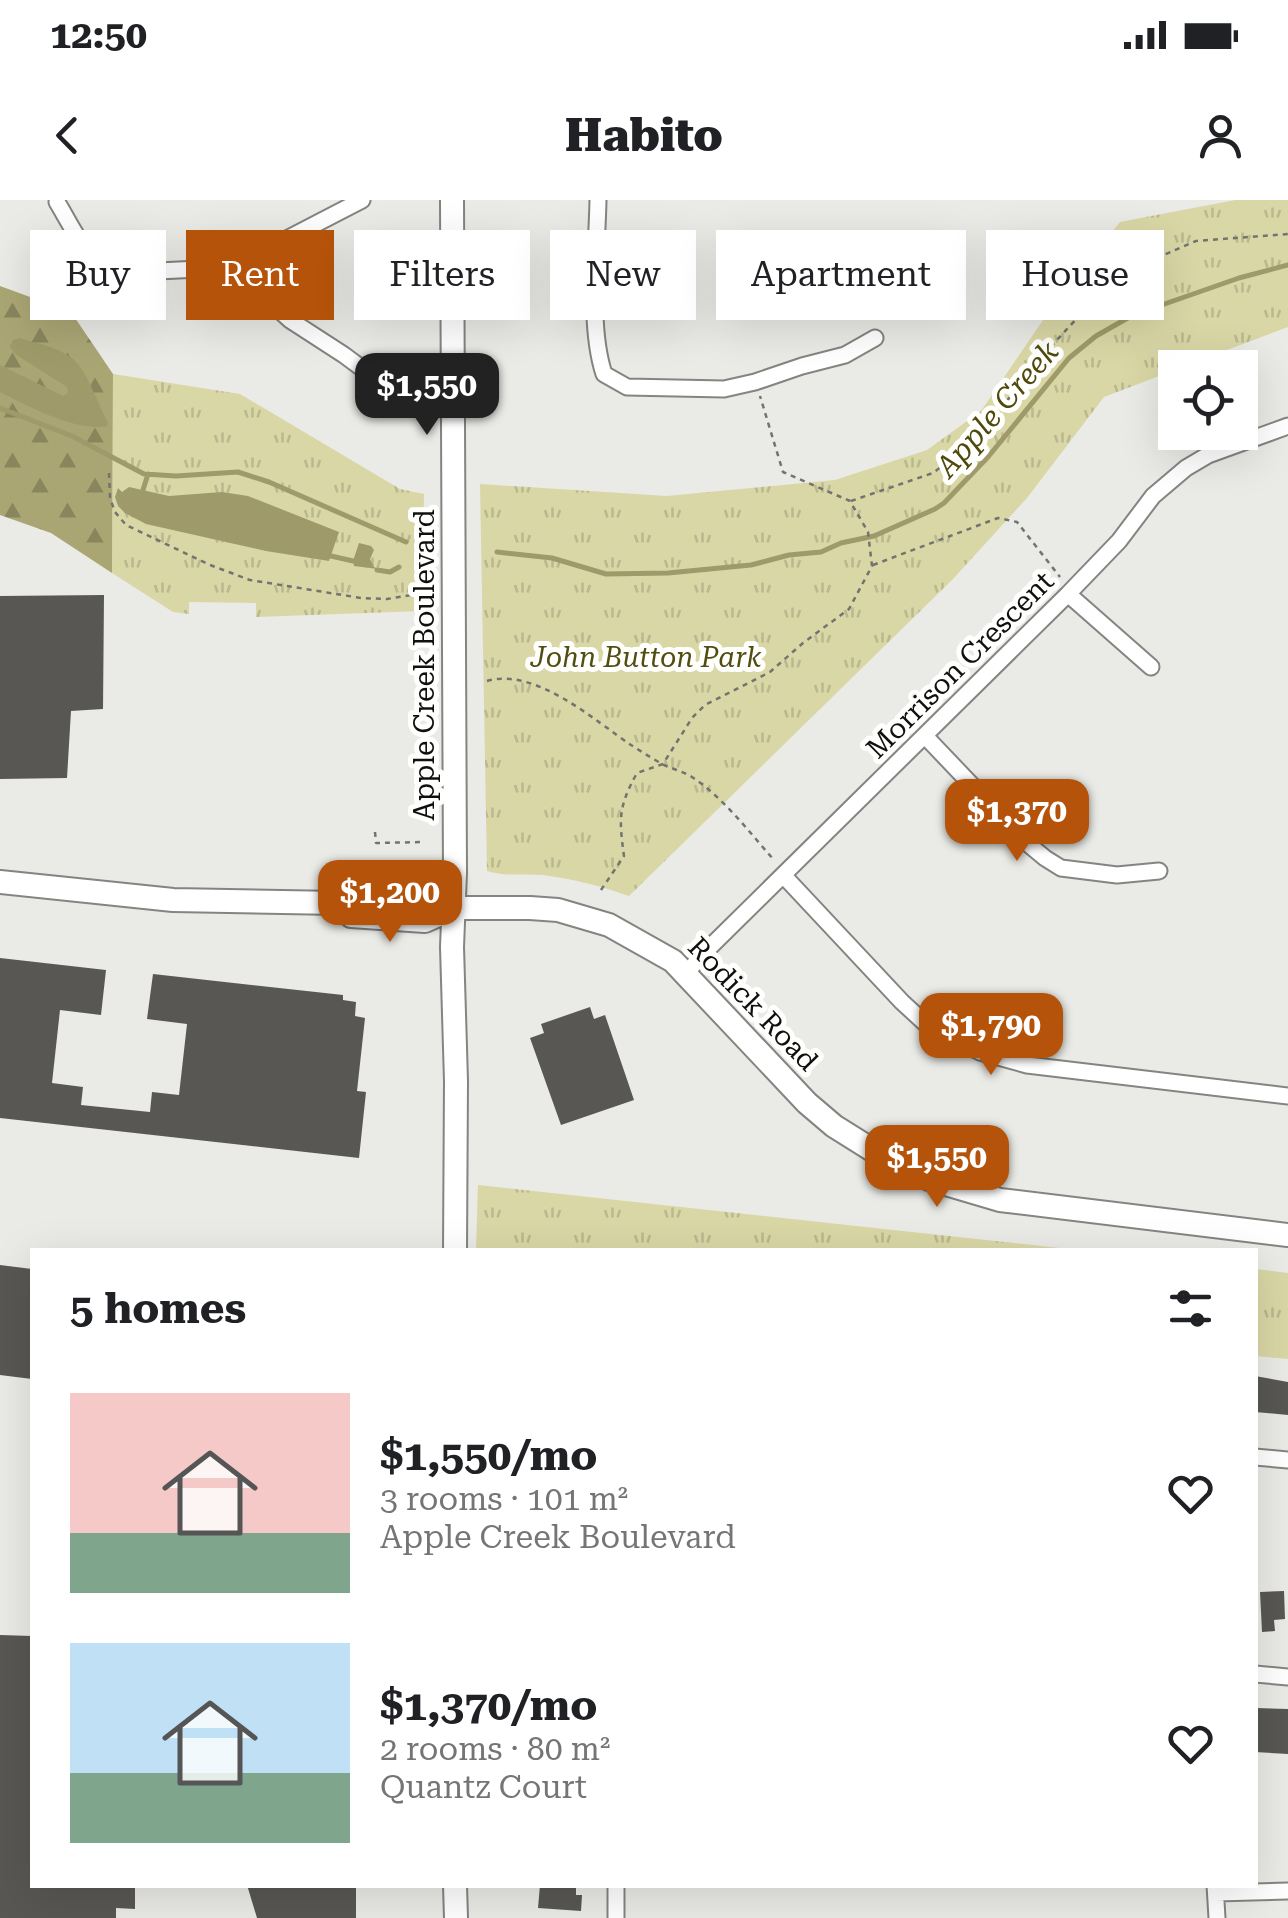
<!DOCTYPE html>
<meta charset="utf-8">
<style>
body{margin:0;font-family:"Roboto Serif",serif;background:#f6f6f6;color:#202124;height:100vh;display:flex;flex-direction:column;font-size:38px;white-space:nowrap}
*{box-sizing:border-box;margin:0}
p{font-size:32px;color:#757577}
.icon{flex:none;width:55px;height:55px;fill:none;stroke:currentColor;stroke-width:2;stroke-linecap:round;stroke-linejoin:round}
.map{position:relative;flex:1;overflow:hidden}
.details{position:absolute;left:30px;top:1048px;width:1228px;height:640px;display:flex;flex-direction:column;background:#fff;border-radius:0px;box-shadow:0 10px 40px #0002}
.details>*{flex:none}
.hud{position:absolute;left:30px;top:30px;width:1230px;height:90px;display:flex;gap:20px}
.buttons{position:absolute;left:1158px;top:150px;display:grid;gap:20px}
.buttons a{display:grid;place-items:center;width:100px;height:100px;border-radius:0px;background:#fff;box-shadow:0 10px 40px #0002;font-size:50px}
.price{position:absolute;translate:-50% -85px;padding:0 22px;border-radius:20px;background:#b45309;color:#fff;font-size:32px;line-height:65px;filter:drop-shadow(0 2px 5px #0008)}
.price::after{content:'';position:absolute;left:50%;top:60px;width:30px;height:22px;margin-left:-15px;background:inherit;clip-path:polygon(0 0,100% 0,50% 100%)}
.price.selected{background:#222;color:#fff}
ul{padding:0;list-style:none}
li{display:flex;align-items:center;gap:30px;height:250px;padding:0 40px}
li span{display:grid;place-items:center;flex:none;width:280px;height:200px;border-radius:0px;color:#555}
li>.icon{margin-inline-start:auto}
span .icon{width:120px;height:120px;fill:#fffc;stroke-width:1}
li b{font-size:42px}
h2{display:flex;justify-content:space-between;align-items:center;height:120px;padding:0 40px;font-size:42px}
.tag{padding:0 35px;border-radius:0px;background:#fff;box-shadow:0 10px 40px #0002;font-size:35px;line-height:90px}
.tag.selected{background:#b45309;color:#fff}
.status{display:flex;justify-content:space-between;align-items:center;height:70px;padding:0 50px;background:#fff;direction:ltr}
.status svg{height:28px;fill:currentColor}
header{display:flex;justify-content:space-between;align-items:center;height:130px;padding:0 40px;background:#fff;font-size:45px;font-weight:800}
.map>svg:first-child{display:block}
.grass{fill:url(#grass-tufts)}
.forest{fill:url(#forest-firs)}
.water{fill:#9e9a69}
.lines{fill:none;stroke-linecap:round;stroke-linejoin:round}
.stream{stroke:#9e9a69;stroke-width:5}
.building{fill:#585754}
.minor-casing{stroke:#848481;stroke-width:19}
.secondary-casing{stroke:#848481;stroke-width:26}
.path{stroke:#737370;stroke-width:2.5;stroke-dasharray:5 5;stroke-linecap:butt}
.minor{stroke:#fff;stroke-width:15}
.secondary{stroke:#fff;stroke-width:22}
.labels{text-anchor:middle;dominant-baseline:central;stroke-width:10;stroke-linejoin:round;paint-order:stroke}
.park-label{font-size:28px;font-style:italic;fill:#524d11;stroke:#fffffe}
.street-label{font-size:28px;fill:#10100e;stroke:#fffffe}
.water-label{font-size:30px;font-style:italic;fill:#4f490c;stroke:#fffffe}
</style>
<div class="status"><b>12:50</b><svg viewBox="0 0 49 12"><path d="M0 12V9h3v3zM5 12V6h3v6zM10 12V3h3v9zM15 12V0h3v12zM26 1h20v11H26zM47 4h2v5h-2z"/></svg></div>
<header><svg class="icon" aria-label="back" viewBox="0 0 24 24"><path d="M15 5l-7 7 7 7"/></svg>Habito<svg class="icon" aria-label="person" viewBox="0 0 24 24"><circle cx="12" cy="8" r="4"/><path d="M4 21q1-7 8-7t8 7"/></svg></header>
<div class="map">
<svg width="1288" height="1718" viewBox="0 0 1288 1718">
<defs>
<pattern id="grass-tufts" width="24" height="20" patternUnits="userSpaceOnUse" patternTransform="scale(2.5)"><rect width="24" height="20" fill="#dad7a6"/><path d="M3 7l-1-3M5 7V3M7 7l1-3M15 17l-1-3M17 17v-4M19 17l1-3" fill="none" stroke="#bab88e"/></pattern>
<pattern id="forest-firs" width="22" height="20" patternUnits="userSpaceOnUse" patternTransform="scale(2.5)"><rect width="22" height="20" fill="#aaa674"/><path d="M5 1l3.5 6h-7zM16 11l3.5 6h-7z" fill="#89865e"/></pattern>
</defs>
<rect width="100%" height="100%" fill="#eaeae6"/>
<path class="grass" d="M1235,0H1288V127L1182,167L1175,168V170L1104,197L1027,298L952,380L629,696C601,686 573,679 543,675C524,673 505,677 487,671L480,284L667,296L835,280L927,250L981,211L1056,101L1120,22Z
M113,174L240,194L400,289L424,294L422,411L256,417V403L189,402V414L173,412L112,373Z
M478,985L1078,1050H476Z
M1255,1069L1288,1073V1159L1255,1156Z"/>
<path class="forest" d="M0,86L71,112L113,174L112,373L51,333L0,315Z"/>
<path class="water" d="M20,138C37,144 59,147 73,159C88,171 97,204 108,222L107,226C76,232 28,206 0,192V165L63,196L68,193L67,187L15,154L10,146L13,140Z
M129,287L169,296L222,292L248,296L339,332L329,361L266,351L146,324L125,313L118,306L115,297L118,288L122,292Z
M359,343L371,346L374,350L370,359L374,367L378,369L354,366L353,361Z"/>
<g class="lines">
<path class="stream" d="M0,208L72,236L144,274L176,276L238,272L269,282L406,342
M143,290L148,274
M497,352L552,358L606,374L668,373L751,365L789,355L821,352L841,343L874,336L935,309L944,303L988,257L1069,158L1096,136L1133,115L1239,78L1288,65
M331,356L353,361
M377,370L390,372L399,367"/>
</g>
<path class="building" d="M104,395L103,509L71,511L67,578L0,579V396Z
M0,758L106,770L101,815L60,810L52,883L83,887L81,905L150,912L152,892L179,895L187,824L147,819L153,774L343,795V800L356,802L355,816L365,818L357,891L366,892L359,958L0,918Z
M590,807L594,819L605,815L634,900L561,925L530,838L544,833L541,824Z
M0,1065L32,1069V1179L0,1175Z
M1255,1176L1288,1182V1215L1255,1212Z
M1284,1391L1285,1419L1274,1420L1275,1431L1262,1432L1260,1392Z
M0,1435L32,1436V1685H135V1709L116,1708V1718H0Z
M1255,1508L1288,1509V1554L1255,1552Z
M247,1685H356V1718H257Z
M540,1685H576V1695H582L581,1711L538,1708Z"/>
<g class="lines">
<defs>
<path id="minor" d="M598,0C597,53 588,125 604,174L627,187L724,189L755,182L802,166L845,155L875,138
M57,2C73,28 87,64 117,73L199,69L246,60L362,0
M246,60L269,101L290,120L344,155L387,187L430,193L453,192
M1068,394L1151,467
M925,536L1027,643L1045,658L1061,668L1117,675L1159,671
M783,675L902,802L927,825L980,852L1027,865L1288,896
M686,773L711,746L1068,394L1119,341L1153,296L1186,268L1208,255L1288,226
M1255,1257L1288,1260
M1255,1474L1288,1477
M1215,1685L1217,1718
M1216,1693L1288,1691
M616,1718V1685"/>
<path id="secondary" d="M452,0L455,672L452,747L456,881L455,1050
M0,682L173,700L338,703L352,690L425,692L454,708
M338,703L351,716L425,721L454,708H530L558,710L609,725L673,761L807,903L834,926L901,968L929,979L1000,1000L1288,1035
M455,1685L456,1718"/>
</defs>
<use href="#minor" class="minor-casing"/>
<use href="#secondary" class="secondary-casing"/>
<path class="path" d="M109,273L110,298L115,312L126,325L210,365L250,380L361,398L387,399L411,395L430,383
M851,301L933,273L973,242L1055,142L1094,100L1129,70L1196,41L1288,34
M873,365L998,318L1017,322L1060,377
M487,481C535,467 594,520 631,545C642,552 653,559 664,565C673,569 684,572 692,577C724,598 749,632 774,660
M375,632L376,643L425,642
M601,690L624,656C619,619 618,607 637,573L663,564L692,518L705,505L770,472L803,443L849,409L872,366L868,332L850,301L783,272L760,196"/>
<use href="#minor" class="minor"/>
<use href="#secondary" class="secondary"/>
</g>
<g class="labels">
<g class="park-label">
<text x="646" y="457">John Button Park</text>
</g>
<g class="street-label">
<text transform="translate(424 465) rotate(-90)">Apple Creek Boulevard</text>
<text transform="translate(960 465) rotate(-45)">Morrison Crescent</text>
<text transform="translate(753 804) rotate(46)">Rodick Road</text>
</g>
<g class="water-label">
<text transform="translate(997 209) rotate(-49)">Apple Creek</text>
</g>
</g>
</svg>
<div class="buttons">
<a><svg class="icon" aria-label="locate" viewBox="0 0 24 24"><circle cx="12" cy="12" r="6"/><path d="M12 2v4M12 18v4M2 12h4M18 12h4"/></svg></a>
</div>
<b class="price selected" style="left:427px;top:238px">$1,550</b>
<b class="price" style="left:1017px;top:664px">$1,370</b>
<b class="price" style="left:390px;top:745px">$1,200</b>
<b class="price" style="left:991px;top:878px">$1,790</b>
<b class="price" style="left:937px;top:1010px">$1,550</b>
<div class="hud">
<a class="tag">Buy</a>
<a class="tag selected">Rent</a>
<a class="tag">Filters</a>
<a class="tag">New</a>
<a class="tag">Apartment</a>
<a class="tag">House</a>
</div>
<section class="details">
<h2>5 homes<svg class="icon" aria-label="filters" viewBox="0 0 24 24"><path d="M4 7h16M4 17h16"/><circle cx="9" cy="7" r="2"/><circle cx="15" cy="17" r="2"/></svg></h2>
<ul>
<li><span style="background:linear-gradient(#f6c9c9 70%,#7fa58c 0)"><svg class="icon" aria-label="home" viewBox="0 0 24 24"><path d="M3 11l9-7 9 7M6 9v11h12V9"/></svg></span><div><b>$1,550/mo</b><p>3 rooms · 101 m²</p><p>Apple Creek Boulevard</p></div><svg class="icon" aria-label="heart" viewBox="0 0 24 24"><path d="M12 20l-8-8c-3-5 5-10 8-4 3-6 11-1 8 4z"/></svg></li>
<li><span style="background:linear-gradient(#bfe0f5 65%,#7fa58c 0)"><svg class="icon" aria-label="home" viewBox="0 0 24 24"><path d="M3 11l9-7 9 7M6 9v11h12V9"/></svg></span><div><b>$1,370/mo</b><p>2 rooms · 80 m²</p><p>Quantz Court</p></div><svg class="icon" aria-label="heart" viewBox="0 0 24 24"><path d="M12 20l-8-8c-3-5 5-10 8-4 3-6 11-1 8 4z"/></svg></li>
</ul>
</section>
</div>
